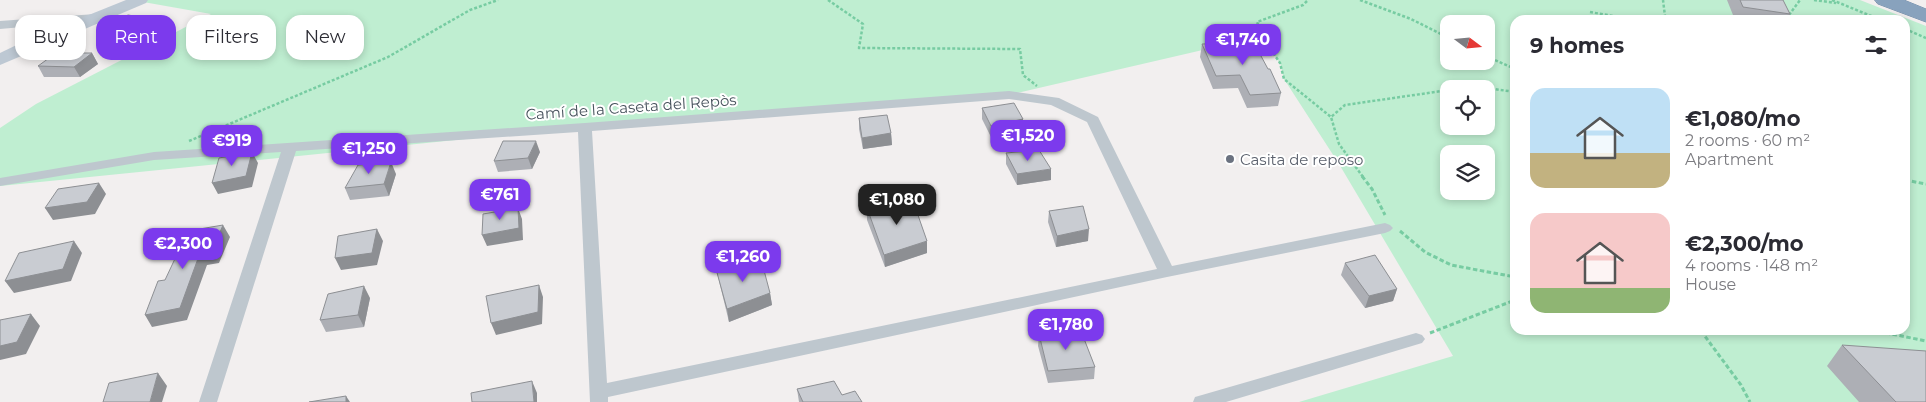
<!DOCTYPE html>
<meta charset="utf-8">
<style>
body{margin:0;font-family:Montserrat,sans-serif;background:#f2f2f3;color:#2b2b33;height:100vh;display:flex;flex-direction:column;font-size:19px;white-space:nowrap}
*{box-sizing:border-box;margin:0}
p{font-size:16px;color:#7c7c81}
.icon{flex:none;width:28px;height:28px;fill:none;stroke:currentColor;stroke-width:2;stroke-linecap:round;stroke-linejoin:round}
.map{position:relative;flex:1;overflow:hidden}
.panel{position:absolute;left:1510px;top:15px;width:400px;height:320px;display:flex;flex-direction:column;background:#fff;border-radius:15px;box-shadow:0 2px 8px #0003}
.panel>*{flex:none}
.guide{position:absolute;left:15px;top:15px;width:475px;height:45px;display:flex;gap:10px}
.needle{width:32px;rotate:106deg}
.buttons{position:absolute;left:1440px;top:15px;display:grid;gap:10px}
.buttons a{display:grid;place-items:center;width:55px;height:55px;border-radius:10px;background:#fff;box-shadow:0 2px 8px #0003;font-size:25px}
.price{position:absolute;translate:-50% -42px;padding:0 11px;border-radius:10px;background:#7c3aed;color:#fff;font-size:16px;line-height:32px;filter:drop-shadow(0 1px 2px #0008)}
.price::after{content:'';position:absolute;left:50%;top:30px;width:15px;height:11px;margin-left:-8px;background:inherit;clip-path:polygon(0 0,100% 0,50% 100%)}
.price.current{background:#222;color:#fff}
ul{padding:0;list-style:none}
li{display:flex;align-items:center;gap:15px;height:125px;padding:0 20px}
li span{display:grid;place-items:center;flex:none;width:140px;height:100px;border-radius:15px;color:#555}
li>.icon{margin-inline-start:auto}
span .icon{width:60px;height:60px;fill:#fffc;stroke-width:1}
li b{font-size:21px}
h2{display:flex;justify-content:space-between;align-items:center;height:60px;padding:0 20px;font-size:21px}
.tag{padding:0 18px;border-radius:15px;background:#fff;box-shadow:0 2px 8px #0003;font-size:18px;line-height:45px}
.tag.current{background:#7c3aed;color:#fff}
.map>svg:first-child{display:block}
.green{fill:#bfeed1;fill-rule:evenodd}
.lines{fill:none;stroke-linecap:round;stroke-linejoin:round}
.highway-casing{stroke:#738da9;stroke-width:1}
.path-far1{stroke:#77cca2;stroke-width:2.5;stroke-dasharray:3 2;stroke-linecap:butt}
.path{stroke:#77cca2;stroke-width:3;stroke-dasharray:4.5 2.5;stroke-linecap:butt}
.street{fill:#bec7ce;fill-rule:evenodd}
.secondary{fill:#bdc8d3;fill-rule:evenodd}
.highway{fill:#88a2bd;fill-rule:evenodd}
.wall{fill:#adafb5}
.shaded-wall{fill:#8d8f93}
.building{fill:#c9ccd2;stroke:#8d8f93}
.worship-dot{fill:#6b7280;stroke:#fff;stroke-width:2}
.labels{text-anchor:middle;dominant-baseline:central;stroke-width:4;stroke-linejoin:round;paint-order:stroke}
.street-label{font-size:15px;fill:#48535d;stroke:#fff}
.worship-label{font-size:15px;fill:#5b616d;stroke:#fff;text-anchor:start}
</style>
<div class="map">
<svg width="1926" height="402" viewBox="0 0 1926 402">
<rect width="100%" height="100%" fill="#f2efef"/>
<path class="green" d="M132,0H1860L1926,26V402H1299L1453,356L1339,164L1284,79L1280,63L1265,41L1207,49L1009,95L585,127L0,186V128L36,104L211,14ZM1515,20H1905V330H1515ZM1449,24H1486V61H1449ZM1449,89H1486V126H1449ZM1449,154H1486V191H1449Z"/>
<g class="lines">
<defs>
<path id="highway" d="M1875,0H1904L1926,9V22L1878,4Z"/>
</defs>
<use href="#highway" class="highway-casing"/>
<path class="path-far1" d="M828,0L863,24L859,48L1020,49L1023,75L1037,86
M1360,0L1411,19L1449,38
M1814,0L1836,3
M1832,0L1881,20
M1307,1L1303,5L1257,22L1265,41L1280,63L1284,79L1331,117
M1590,12L1636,20
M1789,15L1800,0
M1649,20L1665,16L1663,0
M1905,29L1926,38
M1486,56L1515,69
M1461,89L1480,87L1515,92
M189,141L388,57L470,10L498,0
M1363,177L1339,144L1331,117L1345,105L1449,90"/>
<path class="path" d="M1362,176L1372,189L1385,215
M1905,180L1926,184
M1400,231L1425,252L1451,265L1515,277
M1704,330V335L1741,385L1750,402
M1872,330L1926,341
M1430,333L1515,300"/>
<path class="street" d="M95,14L99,16L101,18L99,20L0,29V21Z
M1009,91L1059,98L1098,117L1172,266L1385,223L1390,225L1393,228L1390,231L1385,233L1167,277L608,397V402H590L578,132L296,151L217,402H199L281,152L154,160L0,186V178L154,152L585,123ZM1009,99L1051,105L1087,122L1157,269L607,383L592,131Z
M1416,333L1422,335L1425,339L1422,343L1226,402H1193L1195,397L1202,395Z"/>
<path class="secondary" d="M126,0H148L146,3L0,65V53L29,39Z"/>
<use href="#highway" class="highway"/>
</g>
<path class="wall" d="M1727,0H1783L1790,14L1787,20H1735Z
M108,25L163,31L144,41L114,35Z
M1202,44L1281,93L1278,106L1247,108L1238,88L1213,89L1200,57Z
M92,53L98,64L80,77H44L38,66Z
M982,108L1023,119L1022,130L991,137L982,119Z
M859,118L891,133L892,145L863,149L859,129Z
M540,152L532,169L498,172L494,161Z
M1006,153L1051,180L1017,185L1006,164Z
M396,174L389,196L350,200L345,188Z
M867,208L927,253L885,267L867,220Z
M1049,211L1088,241L1056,247L1048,222Z
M1345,263L1397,289L1393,301L1365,308L1341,275Z
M716,269L770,293L772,305L729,322L719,281Z
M370,298L364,327L326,332L320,320Z
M1039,334L1095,367L1094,379L1048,383L1038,346Z
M1842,345L1926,402H1859L1827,366Z
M797,389L842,395L862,402H799Z"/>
<path class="shaded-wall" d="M158,20L163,31L144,41L138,31Z
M92,53L98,64L80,77L74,67Z
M1023,119L1022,130L991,137V126Z
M891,133L892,145L863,149L862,138Z
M536,141L540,152L532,169L528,158Z
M252,152L258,163L252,187L218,194L212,183Z
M391,162L396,174L389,196L384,184Z
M1051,169V180L1017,185V174Z
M99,183L106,194L95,214L53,220L45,208Z
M518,208L522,219L523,240L487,246L482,235Z
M223,225L230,237L219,263L207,265L187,320L152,327L145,315Z
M377,229L383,241L377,265L341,270L335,258Z
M1089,229L1088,241L1056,247L1057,236Z
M74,241L82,253L71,281L14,293L5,281Z
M927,241V253L885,267L884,255Z
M539,285L543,297L542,324L496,335L491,323Z
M364,286L370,298L364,327L358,315Z
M1397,289L1393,301L1365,308L1369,296Z
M770,293L772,305L729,322L727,309Z
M31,314L40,326L26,354L0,360V346Z
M158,373L167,386L162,402H150Z
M532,381L537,393V402H534Z
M346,396L350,402H346Z"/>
<path class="building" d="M1740,0H1783L1790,14L1743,7Z
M128,15L158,20L138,31L108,25Z
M1254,43L1268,69H1270L1281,93L1250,95L1240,75L1216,76L1202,44Z
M56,53H92L74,67L38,66Z
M1014,103L1023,119L991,126L982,108Z
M887,115L891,133L862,138L859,118Z
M503,141H536L528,158L494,161Z
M1039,150L1051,169L1017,174L1006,153Z
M252,152L246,176L212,183L219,158Z
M391,162L384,184L345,188L358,165Z
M99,183L87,202L45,208L58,189Z
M912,198L927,241L884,255L867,208Z
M1083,206L1089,229L1057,236L1049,211Z
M518,208L519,228L482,235L483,214Z
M223,225L212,251L200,253L180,308L145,315L158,281L165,280L188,231Z
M377,229L372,253L335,258L338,236Z
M74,241L63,269L5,281L19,253Z
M1375,255L1397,289L1369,296L1345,263Z
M761,259L770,293L727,309L716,269Z
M539,285L538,312L491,323L486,296Z
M364,286L358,315L320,320L328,294Z
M31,314L17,342L0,346V320Z
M1081,331L1095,367L1048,371L1039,334Z
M1842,345L1926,351V402H1896Z
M158,373L150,402H103L109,383Z
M532,381L534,402H472L471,393Z
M834,381L842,395L855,391L862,402H803L797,389Z
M346,396V402H309Z"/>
<circle class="worship-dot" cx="1230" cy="159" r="5"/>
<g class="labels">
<g class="street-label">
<text transform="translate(631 107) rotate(-4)">Camí de la Caseta del Repòs</text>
</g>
<g class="worship-label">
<text x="1240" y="159">Casita de reposo</text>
</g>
</g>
</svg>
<div class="buttons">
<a><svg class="needle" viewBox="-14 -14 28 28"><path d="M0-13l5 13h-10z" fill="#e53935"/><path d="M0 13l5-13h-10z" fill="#7c7c81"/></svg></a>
<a><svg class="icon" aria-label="locate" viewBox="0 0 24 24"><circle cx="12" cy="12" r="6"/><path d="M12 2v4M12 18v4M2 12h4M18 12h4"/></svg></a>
<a><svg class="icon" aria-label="layers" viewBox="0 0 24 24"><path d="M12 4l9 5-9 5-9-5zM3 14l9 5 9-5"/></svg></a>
</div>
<b class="price" style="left:1243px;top:66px">€1,740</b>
<b class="price" style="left:1028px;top:162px">€1,520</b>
<b class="price" style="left:232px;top:167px">€919</b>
<b class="price" style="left:369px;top:175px">€1,250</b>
<b class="price" style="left:500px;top:221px">€761</b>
<b class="price current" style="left:897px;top:226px">€1,080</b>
<b class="price" style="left:183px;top:270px">€2,300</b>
<b class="price" style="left:743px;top:283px">€1,260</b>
<b class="price" style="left:1066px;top:351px">€1,780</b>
<div class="guide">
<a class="tag">Buy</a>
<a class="tag current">Rent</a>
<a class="tag">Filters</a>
<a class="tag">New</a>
</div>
<section class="panel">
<h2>9 homes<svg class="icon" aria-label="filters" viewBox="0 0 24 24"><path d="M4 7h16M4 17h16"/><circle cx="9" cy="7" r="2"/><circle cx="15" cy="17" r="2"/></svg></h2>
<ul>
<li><span style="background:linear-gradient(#bfe0f5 65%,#c2b280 0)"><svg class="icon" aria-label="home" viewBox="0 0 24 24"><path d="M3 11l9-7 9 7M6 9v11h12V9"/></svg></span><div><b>€1,080/mo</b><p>2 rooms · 60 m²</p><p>Apartment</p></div></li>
<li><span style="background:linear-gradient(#f6c9c9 75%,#8fb573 0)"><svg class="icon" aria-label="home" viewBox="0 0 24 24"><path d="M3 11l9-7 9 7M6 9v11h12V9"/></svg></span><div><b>€2,300/mo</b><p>4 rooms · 148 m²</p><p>House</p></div></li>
</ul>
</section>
</div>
